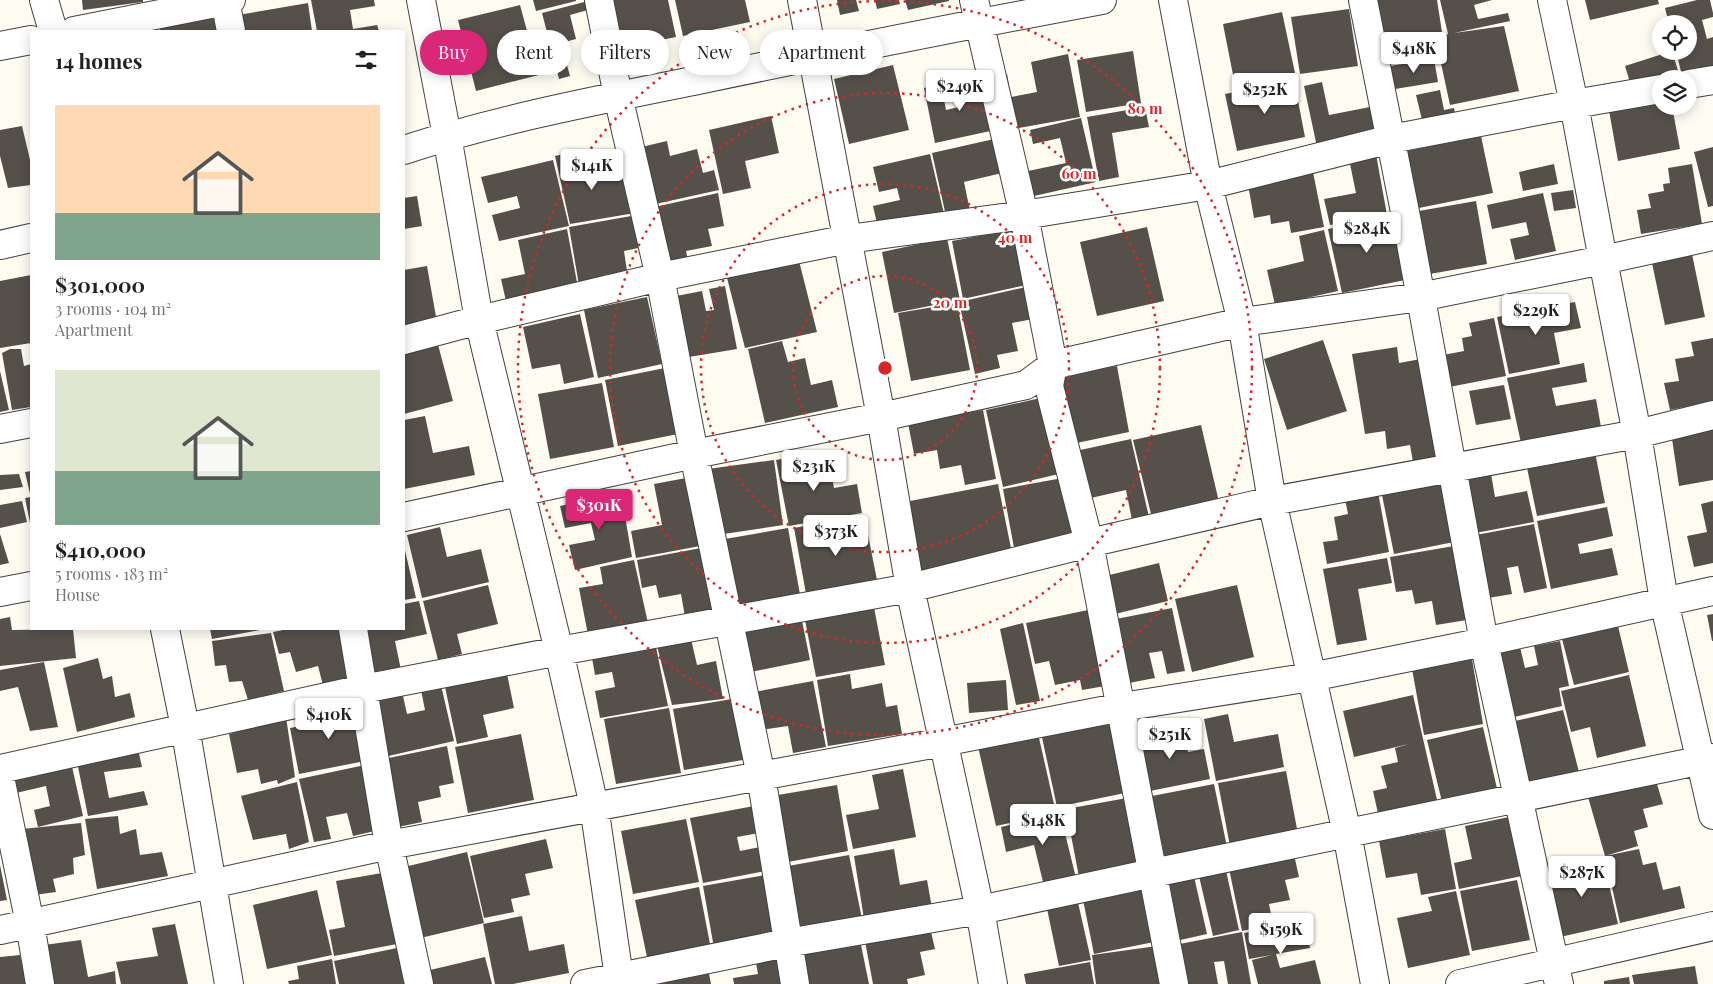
<!DOCTYPE html>
<meta charset="utf-8">
<style>
body{margin:0;font-family:"Playfair Display",serif;background:#f2f2f2;color:#202124;height:100vh;display:flex;flex-direction:column;font-size:19px;white-space:nowrap}
*{box-sizing:border-box;margin:0}
p{font-size:16px;color:#757577}
.icon{flex:none;width:28px;height:28px;fill:none;stroke:currentColor;stroke-width:2;stroke-linecap:round;stroke-linejoin:round}
.map{position:relative;flex:1;overflow:hidden}
.drawer{position:absolute;left:30px;top:30px;width:375px;height:600px;display:flex;flex-direction:column;background:#fff;border-radius:0px;box-shadow:0 2px 12px #0003}
.drawer>*{flex:none}
.hud{position:absolute;left:420px;top:30px;width:475px;height:45px;display:flex;gap:10px}
.tools{position:absolute;left:1652px;top:15px;display:grid;gap:10px}
.tools a{display:grid;place-items:center;width:45px;height:45px;border-radius:50%;background:#fff;box-shadow:0 2px 12px #0003;font-size:25px}
.price{position:absolute;translate:-50% -42px;padding:0 11px;border-radius:5px;background:#fff;color:#222;font-size:16px;line-height:32px;filter:drop-shadow(0 1px 2px #0008)}
.price::after{content:'';position:absolute;left:50%;top:30px;width:15px;height:11px;margin-left:-8px;background:inherit;clip-path:polygon(0 0,100% 0,50% 100%)}
.price.selected{background:#db2777;color:#fff}
ul{padding:0;list-style:none}
li{display:grid;align-content:center;gap:10px;height:265px;padding:0 25px}
li span{display:grid;place-items:center;height:155px;border-radius:0px;color:#555}
li>.icon{margin-inline-start:auto}
span .icon{width:90px;height:90px;fill:#fffc;stroke-width:1}
li b{font-size:21px}
h2{display:flex;justify-content:space-between;align-items:center;height:60px;padding:0 25px;font-size:21px}
.chip{padding:0 18px;border-radius:22px;background:#fff;box-shadow:0 2px 12px #0003;font-size:18px;line-height:45px}
.chip.selected{background:#db2777;color:#fff}
.map>svg:first-child{display:block}
.building{fill:#56504b}
.lines{fill:none;stroke-linecap:round;stroke-linejoin:round}
.minor-casing{stroke:#414141;stroke-width:30}
.minor{stroke:#fff;stroke-width:28}
.ring{fill:none;stroke:#d62828;stroke-width:2.5;stroke-dasharray:2.5 5}
.centre{fill:#d62828;stroke:#fff;stroke-width:2.5}
.ring-label{font-size:15px;text-anchor:middle;font-weight:bold;fill:#d62828;stroke:#fff;stroke-width:5;stroke-linejoin:round;paint-order:stroke}
</style>
<div class="map">
<svg width="1713" height="984" viewBox="0 0 1713 984">
<rect width="100%" height="100%" fill="#fefcf1"/>
<path class="building" d="M82,0H143V2L83,10Z
M311,0H374L375,6L350,10L353,29L377,25L379,31H317Z
M533,0H576V1L536,11Z
M592,0L595,8L570,15L576,39L561,43L570,76L559,79L542,13Z
M602,0H668L676,37L612,50Z
M675,0H745L750,22L683,36Z
M837,0H856L859,11L840,15Z
M875,0H899L900,4L877,9Z
M905,0H949V1L908,10Z
M1376,0H1437L1442,32L1432,33L1435,53L1387,61Z
M1440,0H1492L1474,5L1478,19L1508,13L1510,21L1454,33L1504,26L1519,91L1450,105L1436,40L1448,34Z
M1585,0H1658L1659,4L1590,20Z
M1697,0H1710L1713,13V17L1702,20L1707,39L1713,37V69L1682,76L1676,51H1689V24H1669L1665,8Z
M308,3L312,31H240L238,15Z
M520,5L539,75L476,91L458,20Z
M1349,9L1358,66L1300,74L1291,17Z
M1282,12L1295,73L1235,85L1223,24Z
M218,14L222,31H160L159,27Z
M1133,51L1141,103L1086,112L1077,60Z
M1672,51L1679,74L1632,89L1625,66Z
M1068,54L1080,117L1008,130L998,76L1007,74L1011,97L1037,92L1031,62Z
M1434,59L1438,82L1395,89L1390,66Z
M893,65L909,130L849,144L834,79Z
M983,77L995,130L935,143L924,88L941,84L946,110L963,106L958,82Z
M1294,80L1305,137L1237,151L1225,94Z
M1322,82L1329,115L1370,107L1376,135L1317,147L1304,86Z
M1440,90L1444,110L1454,108L1455,113L1422,120L1416,95Z
M1661,94V106H1672L1680,149L1618,161L1608,105Z
M1145,107L1149,127L1112,133L1119,177L1099,181L1087,117Z
M771,116L779,153L745,161L751,188L723,194L709,130Z
M1081,118L1096,182L1034,196L1028,171L1066,163L1060,138L1033,144L1030,130Z
M22,126L31,164V185L8,188L0,156V130Z
M1481,136L1493,193L1414,209L1402,152Z
M994,139L1002,173L964,182L970,211L946,216L932,153Z
M667,141L670,156L697,149L703,173L714,170L719,190L651,205L637,148Z
M1713,147V206L1708,207L1694,152Z
M577,151L581,169L607,164L611,181L629,178L635,213L570,224L555,156Z
M930,154L945,218L879,232L873,206L900,200L897,188L879,192L873,167Z
M1376,154L1387,215L1330,225L1324,199L1356,193L1349,159Z
M553,160L569,226L499,241L492,215L520,208L517,196L488,203L481,177Z
M1554,164L1558,184L1523,191L1519,172Z
M1692,164L1702,224L1641,234L1637,210L1651,208L1648,194L1664,191L1663,184L1670,183L1668,168Z
M1312,167L1324,227L1291,233L1289,221L1271,224L1270,215L1254,218L1247,179Z
M1573,190L1576,208L1554,211L1551,193Z
M718,193L724,226L708,229L712,246L686,251L689,265L663,271L650,208Z
M1543,193L1556,251L1515,260L1510,239L1529,235L1526,222L1492,229L1487,205Z
M417,196L422,226L404,229V198Z
M1476,201L1487,264L1424,275L1413,212Z
M637,215L643,247L624,251L627,271L604,275L606,286L580,291L569,227Z
M1392,216L1405,280L1342,293L1328,229Z
M1147,227L1164,301L1097,316L1080,242Z
M567,229L579,293L508,310L501,279L525,274L518,240Z
M1016,229L1026,285L963,299L952,241Z
M1324,230L1338,291L1275,305L1267,270L1304,261L1299,236Z
M947,238L960,300L894,313L882,252Z
M797,253L817,332L745,348L725,270Z
M1692,254L1705,317L1665,325L1652,263Z
M427,266L438,328L404,334V270Z
M31,275V343L0,348V281Z
M725,286L737,349L683,358L671,297L702,291L706,311L714,310L709,289Z
M1026,287L1033,319L1012,323L1018,351L997,355L1000,368L975,374L959,302Z
M647,297L662,364L598,378L584,310Z
M1575,302L1581,328L1554,333L1560,364L1509,374L1497,317Z
M957,303L970,370L911,381L898,313Z
M580,314L594,377L564,384L560,364L532,369L523,327Z
M1494,318L1506,376L1444,388L1438,356L1464,351L1462,338L1472,336L1469,323Z
M436,337L453,401L404,414V345Z
M1713,338V401L1670,410L1664,383L1679,381L1675,359L1694,356L1691,342Z
M1323,340L1347,411L1287,430L1264,359Z
M782,341L788,362L805,358L811,385L832,380L838,407L765,423L748,349Z
M1397,347L1399,363L1421,359L1437,458L1413,462L1410,445L1387,449L1385,431L1365,434L1352,354Z
M10,349H21L24,366L31,364V407L12,410L2,353Z
M1584,363L1587,382L1552,388L1556,406L1596,399L1601,427L1521,443L1507,378Z
M1117,366L1129,432L1067,445L1053,377Z
M665,368L678,434L618,446L605,380Z
M0,371L9,410L0,412Z
M602,383L614,447L550,459L538,394Z
M1504,385L1511,419L1476,425L1469,391Z
M1045,397L1063,473L1003,487L986,410Z
M983,410L996,479L965,485L961,465L940,469L937,450L914,454L908,423Z
M425,416L433,453L469,446L475,475L404,489V420Z
M1201,425L1219,502L1152,518L1133,440Z
M1713,425V480L1679,486L1671,432Z
M1131,439L1149,517L1132,520L1126,490L1082,500L1071,452Z
M1594,447L1605,503L1537,516L1526,463Z
M810,454L812,466L829,462L834,488L857,484L862,513L789,526L776,460Z
M774,460L783,525L717,535L708,469Z
M1490,468L1495,497L1527,491L1534,522L1475,533L1463,474Z
M31,471V494H30L25,472Z
M19,474L23,487L0,490V475Z
M1068,477L1080,541L1015,553L1003,489Z
M686,478L700,546L636,558L631,531L662,525L654,484Z
M1442,483L1454,542L1394,554L1382,495Z
M998,484L1013,558L920,576L905,502Z
M1378,492L1389,552L1327,564L1323,542L1338,540L1334,517L1348,514L1345,499Z
M621,493L632,557L575,570L569,545L595,540L591,523L565,528L560,506Z
M31,497V523H30L25,498Z
M22,501L27,522L0,528V505Z
M1713,501V563L1694,567L1687,536L1707,532L1701,504Z
M1607,507L1613,536L1578,544L1580,554L1612,548L1618,575L1551,589L1537,521Z
M864,515L878,585L807,599L794,528Z
M1534,524L1547,588L1524,593L1518,566L1507,568L1512,594L1488,598L1476,535Z
M440,527L447,557L481,549L489,582L422,598L407,535Z
M788,528L801,600L737,611L725,539Z
M0,534L9,563L0,565Z
M404,546L416,598L404,600Z
M1454,546L1467,620L1436,625L1432,601L1415,604L1412,590L1396,592L1390,557Z
M701,548L713,612L685,617L681,594L659,598L656,585L642,588L637,560Z
M1387,558L1392,583L1358,589L1367,640L1337,645L1323,569Z
M634,560L648,623L588,635L579,588L603,584L600,567Z
M1159,563L1168,601L1115,614L1105,576Z
M488,585L498,624L457,634L462,654L438,660L423,601Z
M1237,585L1254,657L1192,672L1175,599Z
M419,601L427,634L395,641L401,670L373,675L362,629H404V604Z
M873,602L885,665L816,677L804,615Z
M1172,608L1185,671L1167,674L1162,651L1149,653L1155,678L1129,683L1116,619Z
M1088,610L1105,686L1082,690L1080,680L1055,685L1049,661L1035,664L1026,623Z
M1713,614V641H1712L1707,615Z
M801,616L810,660L746,673L737,629Z
M10,617L12,630L73,629L76,658L0,666V619Z
M1023,623L1040,701L1016,705L1000,629Z
M1618,626L1629,672L1574,685L1562,639Z
M210,629H260V630L212,639Z
M288,629H341L352,685L325,693L318,666L296,672L290,652L279,654L273,632Z
M271,633L284,691L248,700L242,681L229,682L226,665L215,666L212,641Z
M691,639L697,665L716,661L723,699L672,705L657,646Z
M1560,641L1569,686L1559,688L1562,706L1510,718L1497,651L1520,647L1525,668L1538,665L1534,646Z
M656,647L668,706L600,718L595,691L615,687L612,672L595,675L592,658Z
M98,658L103,679L112,676L115,697L130,693L135,717L77,732L63,668Z
M1472,659L1483,724L1424,735L1412,669Z
M44,662L58,727L30,731L18,687L0,691V670Z
M506,669L514,708L483,715L488,737L457,744L444,682Z
M850,674L852,689L882,683L886,707L897,705L902,734L828,746L817,680Z
M1629,675L1646,746L1597,758L1590,727L1571,732L1561,691Z
M1006,680L1008,710L969,713L967,683Z
M440,681L454,741L384,757L370,694L401,687L407,714L425,710L420,685Z
M813,681L826,747L793,753L788,726L761,730L754,692Z
M1413,695L1438,804L1379,818L1373,791L1387,788L1381,766L1398,762L1395,748L1409,744L1354,757L1343,711Z
M352,699L365,761L299,774L290,728L326,721L324,705Z
M732,699L743,760L684,770L673,709Z
M669,708L681,773L616,784L604,719Z
M1563,710L1579,772L1522,786L1506,723Z
M1108,714L1125,793L1057,807L1040,728Z
M1228,714L1234,742L1278,734L1284,767L1216,781L1204,719Z
M286,717L295,777L278,784L277,780L261,784L258,769L237,773L229,734Z
M1160,724L1164,739L1184,735L1188,752L1204,749L1210,779L1150,791L1137,730Z
M1483,727L1498,793L1443,806L1427,740Z
M1037,729L1056,813L996,826L977,742Z
M521,734L534,800L468,813L455,747Z
M447,746L454,783L439,786L441,797L418,802L422,822L398,827L384,759Z
M138,749L142,767L104,772L109,798L144,791L148,805L88,816L77,762Z
M71,762L83,816L38,827L34,810L50,806L46,786L16,793L12,772Z
M365,765L379,830L353,836L347,813L326,817L331,839L314,842L299,779Z
M903,769L916,837L853,849L846,815L879,809L872,775Z
M1286,771L1298,834L1230,846L1218,783Z
M1653,771L1663,804L1643,809L1648,827L1634,831L1638,846L1605,856L1586,790Z
M297,782L309,842L289,849L286,834L253,840L241,796Z
M1214,784L1227,847L1165,859L1152,796Z
M837,785L848,851L777,864L766,797Z
M1127,798L1140,865L1079,877L1066,809Z
M754,806L759,833L737,837L740,851L760,847L765,871L703,883L690,818Z
M1060,813L1076,878L1044,886L1034,845L1006,852L1001,827Z
M118,816L120,834L136,829L140,855L162,852L168,876L97,889L85,819Z
M1509,817L1522,876L1459,889L1454,863L1472,859L1465,826Z
M686,819L699,882L633,894L621,831Z
M81,823L85,855L73,858L74,874L53,879L56,892L34,895L22,829Z
M1445,829L1456,889L1421,895L1417,873L1386,878L1379,841Z
M546,839L553,868L525,874L530,895L511,899L514,912L484,918L470,856Z
M894,849L900,885L927,880L932,908L864,919L854,856Z
M1639,849L1643,865L1656,862L1663,890L1680,886L1685,908L1620,923L1605,856Z
M1293,850L1299,877L1285,880L1290,900L1269,904L1273,924L1242,931L1228,864Z
M467,852L484,923L416,939L400,868Z
M849,855L862,919L790,933L777,868Z
M1603,858L1618,924L1560,937L1546,871Z
M0,865L7,900L0,901Z
M1225,866L1239,930L1213,936L1198,872Z
M1193,872L1207,934L1176,941L1161,879Z
M382,873L397,944L334,956L329,930L345,927L336,881Z
M765,875L776,938L714,948L703,886Z
M1517,880L1530,940L1472,951L1460,891Z
M1142,883L1154,942L1094,954L1082,895Z
M699,887L711,949L648,962L635,900Z
M317,890L332,955L267,969L253,905Z
M1456,891L1470,955L1408,968L1397,918L1432,911L1428,897Z
M1077,898L1091,960L1059,966L1046,904Z
M522,916L529,951L564,944L569,973L513,984H495L483,924Z
M1305,921L1310,948L1276,954L1280,968L1315,960L1321,984H1258L1252,960L1272,955L1249,959L1244,933Z
M929,923L935,949L920,952L925,975L907,979L908,984H873L864,936Z
M175,924L188,984H121L116,962L158,956L152,928Z
M1242,932L1251,984H1228L1224,961L1214,962L1218,984H1181L1174,945Z
M81,940L88,977L115,971L116,984H52L44,945Z
M860,940L869,984H804L798,952Z
M1157,946L1162,984H1096L1092,955Z
M397,948L405,984H339L334,961Z
M780,953L786,984H734L733,978L758,974L755,957Z
M20,955L26,984H0V957Z
M485,957L492,984H430L426,971Z
M332,959L336,984H289L288,981L299,979L297,966Z
M1090,962L1094,984H1026L1024,974Z
M707,963L711,984H643Z
M1695,966L1698,984H1634L1632,975Z
M1629,977L1630,984H1604V981Z"/>
<g class="lines">
<defs>
<path id="minor" d="M44,0L53,31
M225,0L231,31
M421,0L447,136L479,320L559,651L594,806L620,984
M599,0L618,96L660,277L694,454L761,776L795,984
M802,0L881,417L910,588L980,910L993,984
M974,0L1024,215L1053,365L1049,386L1089,543L1174,984
M1173,0L1208,185L1242,322L1272,501L1347,833L1375,984
M1363,0L1407,222L1484,642L1559,984
M1552,0L1574,104L1603,260L1637,434L1664,601L1713,815
M74,31L231,0
M0,46L31,40
M1689,84L1713,80
M404,150C499,119 599,100 698,80C832,52 967,25 1102,0
M0,245L31,238
M404,340L479,320L660,277L848,239L1024,215L1208,185L1391,139L1574,104L1661,89
M0,429L31,423
M404,517L694,454L881,417L1026,385L1053,365L1242,322L1420,297L1603,260L1713,236
M0,592L31,586
M165,629L185,727L229,984
M353,629L389,845L419,984
M0,769L363,689L559,651L910,588L1089,543L1272,501L1637,434L1713,415
M0,777L30,924L40,984
M0,930L389,845L943,742L1122,707L1311,677L1484,642L1713,591
M585,984L787,943L980,910L1153,873L1713,758
M1460,984L1713,926"/>
</defs>
<use href="#minor" class="minor-casing"/>
<use href="#minor" class="minor"/>
</g>
<g class="ring">
<circle cx="885" cy="368" r="92"/>
<circle cx="885" cy="368" r="184"/>
<circle cx="885" cy="368" r="275"/>
<circle cx="885" cy="368" r="367"/>
</g>
<circle cx="885" cy="368" r="8" class="centre"/>
<g class="ring-label">
<text x="1145" y="114">80 m</text>
<text x="1079" y="179">60 m</text>
<text x="1015" y="243">40 m</text>
<text x="950" y="308">20 m</text>
</g>
</svg>
<div class="tools">
<a><svg class="icon" aria-label="locate" viewBox="0 0 24 24"><circle cx="12" cy="12" r="6"/><path d="M12 2v4M12 18v4M2 12h4M18 12h4"/></svg></a>
<a><svg class="icon" aria-label="layers" viewBox="0 0 24 24"><path d="M12 4l9 5-9 5-9-5zM3 14l9 5 9-5"/></svg></a>
</div>
<b class="price" style="left:1414px;top:74px">$418K</b>
<b class="price" style="left:960px;top:112px">$249K</b>
<b class="price" style="left:1265px;top:115px">$252K</b>
<b class="price" style="left:592px;top:191px">$141K</b>
<b class="price" style="left:1367px;top:254px">$284K</b>
<b class="price" style="left:1536px;top:336px">$229K</b>
<b class="price" style="left:814px;top:492px">$231K</b>
<b class="price selected" style="left:599px;top:531px">$301K</b>
<b class="price" style="left:836px;top:557px">$373K</b>
<b class="price" style="left:329px;top:740px">$410K</b>
<b class="price" style="left:1170px;top:760px">$251K</b>
<b class="price" style="left:1043px;top:846px">$148K</b>
<b class="price" style="left:1582px;top:898px">$287K</b>
<b class="price" style="left:1281px;top:955px">$159K</b>
<div class="hud">
<a class="chip selected">Buy</a>
<a class="chip">Rent</a>
<a class="chip">Filters</a>
<a class="chip">New</a>
<a class="chip">Apartment</a>
</div>
<section class="drawer">
<h2>14 homes<svg class="icon" aria-label="filters" viewBox="0 0 24 24"><path d="M4 7h16M4 17h16"/><circle cx="9" cy="7" r="2"/><circle cx="15" cy="17" r="2"/></svg></h2>
<ul>
<li><span style="background:linear-gradient(#ffd9b3 70%,#7fa58c 0)"><svg class="icon" aria-label="home" viewBox="0 0 24 24"><path d="M3 11l9-7 9 7M6 9v11h12V9"/></svg></span><div><b>$301,000</b><p>3 rooms · 104 m²</p><p>Apartment</p></div></li>
<li><span style="background:linear-gradient(#dfe7d0 65%,#7fa58c 0)"><svg class="icon" aria-label="home" viewBox="0 0 24 24"><path d="M3 11l9-7 9 7M6 9v11h12V9"/></svg></span><div><b>$410,000</b><p>5 rooms · 183 m²</p><p>House</p></div></li>
</ul>
</section>
</div>
